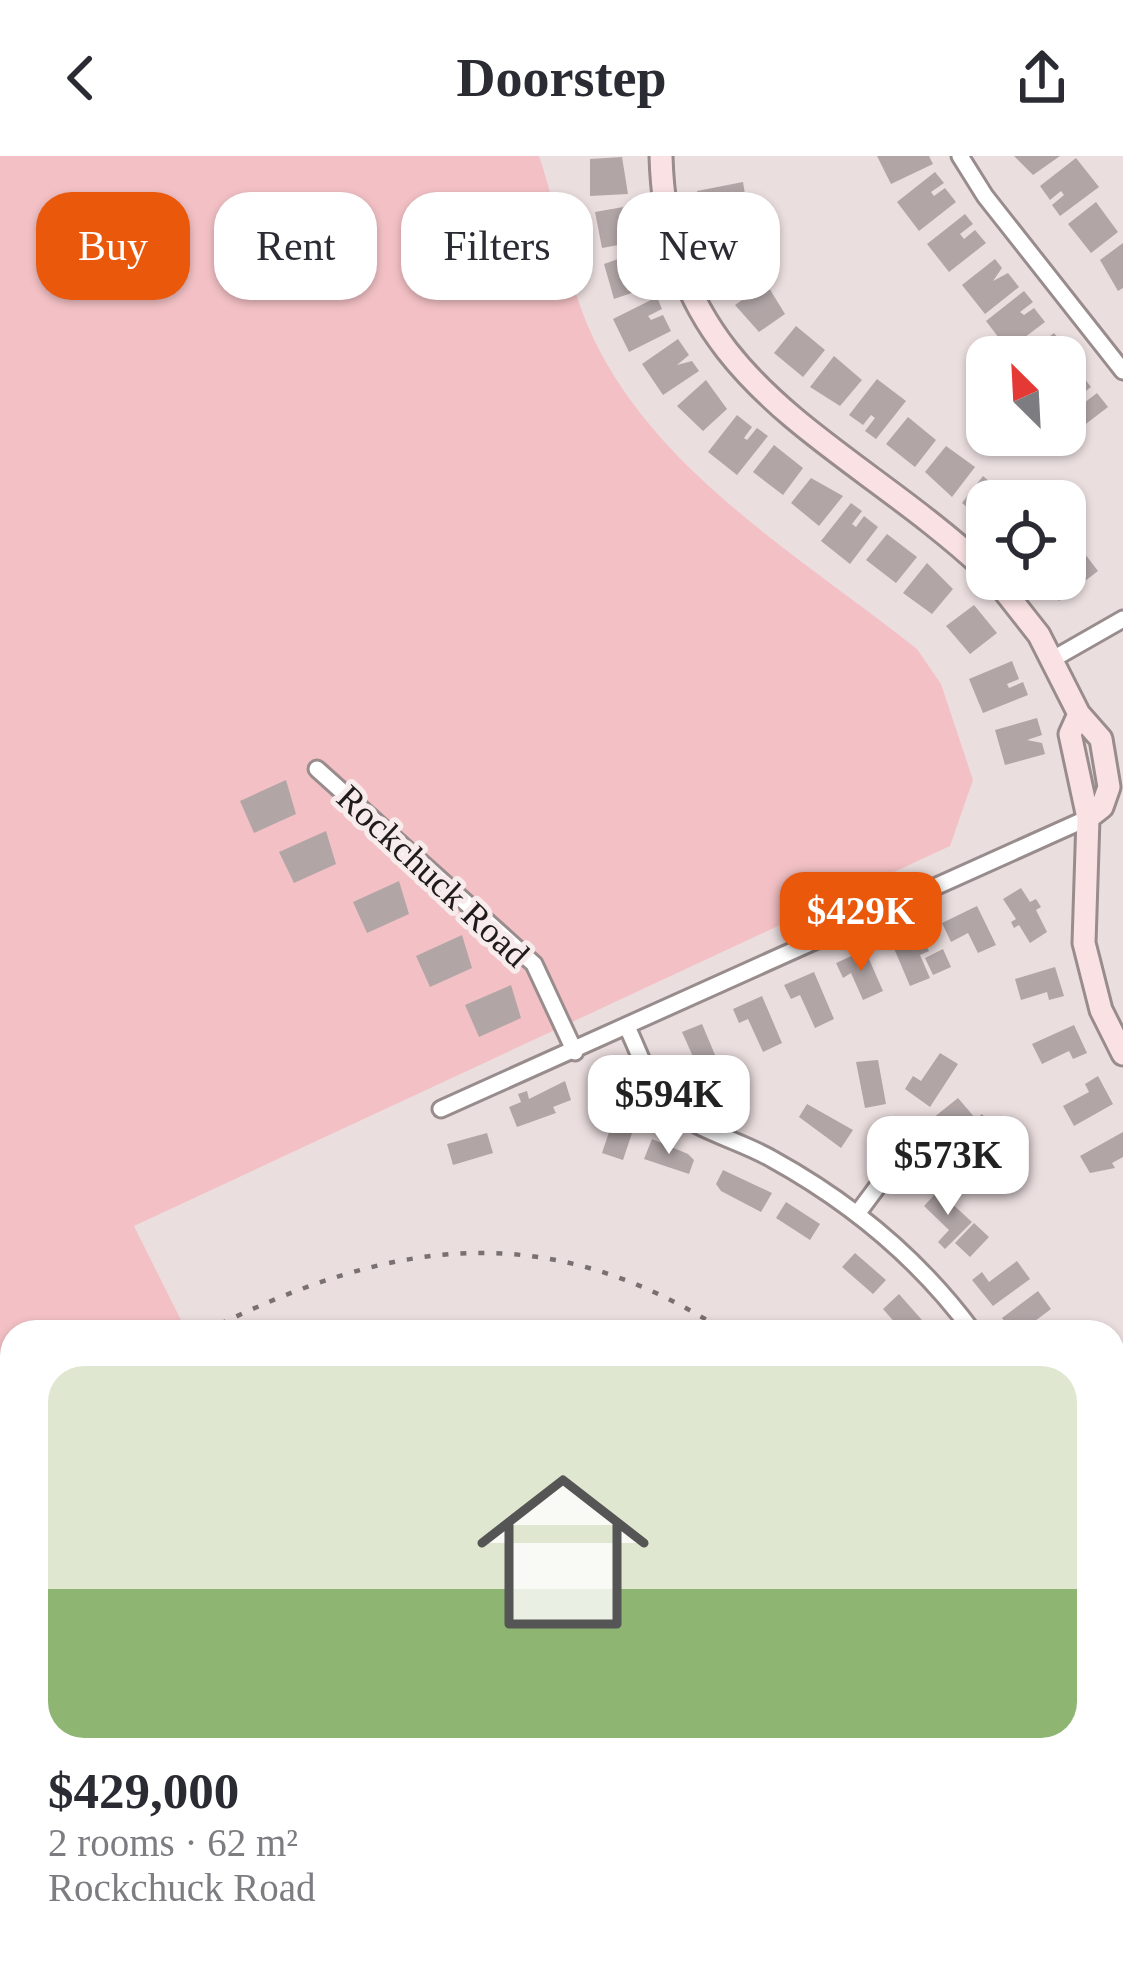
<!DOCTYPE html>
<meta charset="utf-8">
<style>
body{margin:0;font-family:Georgia,serif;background:#f7f7f7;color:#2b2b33;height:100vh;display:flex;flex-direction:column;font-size:45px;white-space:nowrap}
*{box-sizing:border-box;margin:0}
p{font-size:39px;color:#7c7c81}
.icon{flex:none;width:66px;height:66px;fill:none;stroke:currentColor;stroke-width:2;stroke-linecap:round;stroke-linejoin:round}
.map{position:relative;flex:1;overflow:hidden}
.sheet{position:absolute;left:0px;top:1164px;width:1125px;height:663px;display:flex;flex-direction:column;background:#fff;border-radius:36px 36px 0 0;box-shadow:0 3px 9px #0004}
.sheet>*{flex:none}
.guide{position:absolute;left:36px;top:36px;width:1053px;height:108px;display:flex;gap:24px}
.needle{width:78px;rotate:336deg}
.controls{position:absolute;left:966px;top:180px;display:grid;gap:24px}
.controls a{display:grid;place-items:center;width:120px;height:120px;border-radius:24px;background:#fff;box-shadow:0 3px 9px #0004;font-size:60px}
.price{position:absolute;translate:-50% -102px;padding:0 27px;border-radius:24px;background:#fff;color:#222;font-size:39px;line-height:78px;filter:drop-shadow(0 3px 6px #0008)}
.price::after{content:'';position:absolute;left:50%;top:72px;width:36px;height:27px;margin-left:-18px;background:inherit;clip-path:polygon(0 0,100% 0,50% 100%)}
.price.selected{background:#ea580c;color:#fff}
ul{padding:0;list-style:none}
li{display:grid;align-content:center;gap:24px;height:636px;padding:0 48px}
li span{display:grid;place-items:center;height:372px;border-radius:36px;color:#555}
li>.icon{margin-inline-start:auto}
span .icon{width:216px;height:216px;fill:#fffc;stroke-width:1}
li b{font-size:51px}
.pill{padding:0 42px;border-radius:36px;background:#fff;box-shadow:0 3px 9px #0004;font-size:42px;line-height:108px}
.pill.selected{background:#ea580c;color:#fff}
header{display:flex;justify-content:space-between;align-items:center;height:156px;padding:0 48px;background:#fff;font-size:54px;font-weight:800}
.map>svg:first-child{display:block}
.green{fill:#f3c1c5}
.building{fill:#b1a5a6}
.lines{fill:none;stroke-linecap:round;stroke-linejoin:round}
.lane-casing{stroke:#988c8d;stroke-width:14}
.street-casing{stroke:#988c8d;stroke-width:21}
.secondary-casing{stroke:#988c8d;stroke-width:27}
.lane{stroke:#fff;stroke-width:8}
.street{stroke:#fff;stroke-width:15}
.secondary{stroke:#fae2e4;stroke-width:21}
.rail{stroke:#797171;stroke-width:4.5;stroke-dasharray:6 12;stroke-linecap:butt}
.labels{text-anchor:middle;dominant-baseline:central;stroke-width:10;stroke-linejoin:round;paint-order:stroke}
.street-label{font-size:36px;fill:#1f1b1b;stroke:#f8ebec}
</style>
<header><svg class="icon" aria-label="back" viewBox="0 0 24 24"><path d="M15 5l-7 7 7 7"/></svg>Doorstep<svg class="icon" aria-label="share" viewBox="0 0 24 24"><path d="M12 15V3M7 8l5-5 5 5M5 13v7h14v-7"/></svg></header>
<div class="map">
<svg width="1123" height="1825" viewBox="0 0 1123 1825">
<rect width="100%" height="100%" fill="#ebdedf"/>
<path class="green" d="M0,0H539C558,55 565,114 587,168C648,312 799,399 917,493L941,528L973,624L950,690L134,1070L187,1176H12V1357L0,1363Z"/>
<path class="building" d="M877,0H929L933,8L891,28Z
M1014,0H1060L1033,19Z
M622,1L628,38L590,40V3Z
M1076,2L1099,31L1060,60L1052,49L1064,39L1061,35L1050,44L1040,30Z
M935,16L944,27L931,36L934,40L945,32L956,46L919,75L897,46Z
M743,26L749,63L701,72L698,59L715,56L714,50L700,53L697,35Z
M1096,46L1118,76L1091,97L1068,68Z
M629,50L635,86L602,92L595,56Z
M965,58L973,68L960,78L964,83L975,74L986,87L949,116L927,88Z
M742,80L757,115L725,128L710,94Z
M1123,87V132L1118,135L1100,104Z
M635,97L652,130L614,143L604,108Z
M995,103L1002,112L993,125L1008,117L1019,131L985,158L962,129Z
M766,127L785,158L759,176L735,149Z
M1024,135L1033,146L1020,156L1024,159L1034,152L1045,166L1008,194L986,165Z
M657,141L662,153L648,160L651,164L663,159L671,175L629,196L613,163Z
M796,170L825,194L803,221L774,197Z
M1054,177L1062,187L1049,197L1052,201H1023Z
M678,183L689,199L677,209L692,205L699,215L663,239L642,208Z
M834,200L862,224L840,250L810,231Z
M1084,222L1091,231L1083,237L1084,247L1097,237L1108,251L1074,277L1065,266V237Z
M877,223L906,245L876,283L865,275L875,262L871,259L863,269L849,259Z
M706,224L727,253L703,275L677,250Z
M737,259L752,271L744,282L747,284L757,272L768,280L737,319L708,296Z
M908,261L936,284L915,311L886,288Z
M774,289L803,312L783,339L753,316Z
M946,290L975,311L952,341L925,316Z
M983,320L1013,345H987V367L962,347Z
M811,322L843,340L819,370L791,347Z
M851,347L862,355L852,368L856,371L864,360L878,371L850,408L821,385Z
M887,378L917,401L896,427L866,404Z
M1075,385L1098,415L1059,445L1050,434L1065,423V393Z
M927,407L953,433L932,458L903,437Z
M974,449L997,477L970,498L946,470Z
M1012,505L1019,523L1007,528L1009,532L1023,526L1028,539L983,557L969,523Z
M1037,562L1042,579L1027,584L1042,587L1045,598L1005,609L995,574Z
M286,624L296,658L254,677L240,645Z
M326,675L336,708L294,727L279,696Z
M399,725L409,758L367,777L353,746Z
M1021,732L1030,746L1036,743L1041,751L1036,754L1047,776L1030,787L1019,769L1014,772L1011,766L1016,763L1003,743Z
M977,750L996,789L978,797L968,777L951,786L942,767Z
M910,774L915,784L922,781L929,795L920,799L930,822L910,830L890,783Z
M462,779L472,812L430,831L416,800Z
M943,793L951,811L933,819L925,802Z
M865,794L883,835L863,844L851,817L843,822L836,807Z
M1055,811L1064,840L1049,844L1047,836L1021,844L1015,823Z
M814,816L834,863L815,872L800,839L791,843L784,829Z
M511,829L521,862L479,881L465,849Z
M762,840L782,887L763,896L748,863L739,867L733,853Z
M702,868L718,906L699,914L682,876Z
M1074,869L1087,897L1073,903L1069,895L1042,908L1032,888Z
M940,897L958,908L930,951L905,933L913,920L921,925Z
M878,904L886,948L865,952L856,906Z
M1098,920L1113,948L1074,970L1063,950L1089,936L1085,928Z
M565,925L571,944L553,951L556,957L517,971L509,951L521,946L518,938L527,935L529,943Z
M958,942L976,963L982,958L988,965L964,983L948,964L940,971L933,962Z
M619,946L640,953L623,1004L602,997Z
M807,948L853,974L841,992L799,961Z
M1123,976V1001L1112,1007L1115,1012L1090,1017L1080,1000Z
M487,977L493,997L453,1009L447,988Z
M652,983L688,998L694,1004L689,1018L644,1003Z
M957,996L1005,1005L1001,1026L953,1017Z
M723,1014L772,1037L761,1056L721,1035L716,1028Z
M938,1035L972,1066L945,1093L938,1086L949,1074L924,1050Z
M786,1046L820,1068L810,1084L776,1062Z
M974,1067L989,1081L970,1101L955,1087Z
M855,1097L886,1124L873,1138L842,1111Z
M1017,1105L1030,1123L993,1150L972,1124L982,1116L989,1126Z
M1038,1135L1051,1153L1027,1171L1031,1176H1012L1002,1162Z
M899,1138L929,1172L925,1176L892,1173L897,1169L883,1153Z
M11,1415L12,1526L0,1532V1420Z
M12,1698V1812L0,1817V1703Z"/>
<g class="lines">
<defs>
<path id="lane" d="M0,1410L12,1405
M0,1603L12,1597"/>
<path id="street" d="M960,0L985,40L1123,215
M1053,503L1123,463
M317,613L534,808L575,896
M628,873C641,900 650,933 673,953C700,976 741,985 772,1003C850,1046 920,1104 973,1176
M441,953L1088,662
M857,1058L901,999
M1113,1784L1123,1789
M176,1825L186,1815
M1029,1825L1034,1815"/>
<path id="secondary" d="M661,0C667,230 843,280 987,415
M995,423L1039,479L1079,558L1101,583L1109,631L1102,651L1088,662
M1079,558L1070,578L1088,662L1084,787L1101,854L1123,898"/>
</defs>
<use href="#lane" class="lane-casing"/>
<use href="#street" class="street-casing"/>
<use href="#secondary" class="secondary-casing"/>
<use href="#lane" class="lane"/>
<use href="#street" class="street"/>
<use href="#secondary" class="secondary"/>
<path class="rail" d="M204,1176C388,1084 544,1058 726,1176
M0,1280L12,1274
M820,1825L828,1815"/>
</g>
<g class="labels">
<g class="street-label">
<text transform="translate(433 720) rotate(43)">Rockchuck Road</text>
</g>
</g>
</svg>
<div class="controls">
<a><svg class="needle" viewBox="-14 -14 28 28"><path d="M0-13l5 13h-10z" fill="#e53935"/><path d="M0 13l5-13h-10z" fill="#7c7c81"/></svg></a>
<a><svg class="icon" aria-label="locate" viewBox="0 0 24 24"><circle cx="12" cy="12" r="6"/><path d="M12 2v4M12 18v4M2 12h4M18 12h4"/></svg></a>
</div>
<b class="price selected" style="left:861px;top:818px">$429K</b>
<b class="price" style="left:669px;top:1001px">$594K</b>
<b class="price" style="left:948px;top:1062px">$573K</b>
<div class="guide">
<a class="pill selected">Buy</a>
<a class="pill">Rent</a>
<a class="pill">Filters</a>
<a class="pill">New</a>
</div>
<section class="sheet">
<ul>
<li><span style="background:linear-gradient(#dfe7d0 60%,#8fb573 0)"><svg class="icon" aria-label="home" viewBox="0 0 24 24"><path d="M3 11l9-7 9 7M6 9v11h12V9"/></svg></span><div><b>$429,000</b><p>2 rooms · 62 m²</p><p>Rockchuck Road</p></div></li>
</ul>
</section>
</div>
